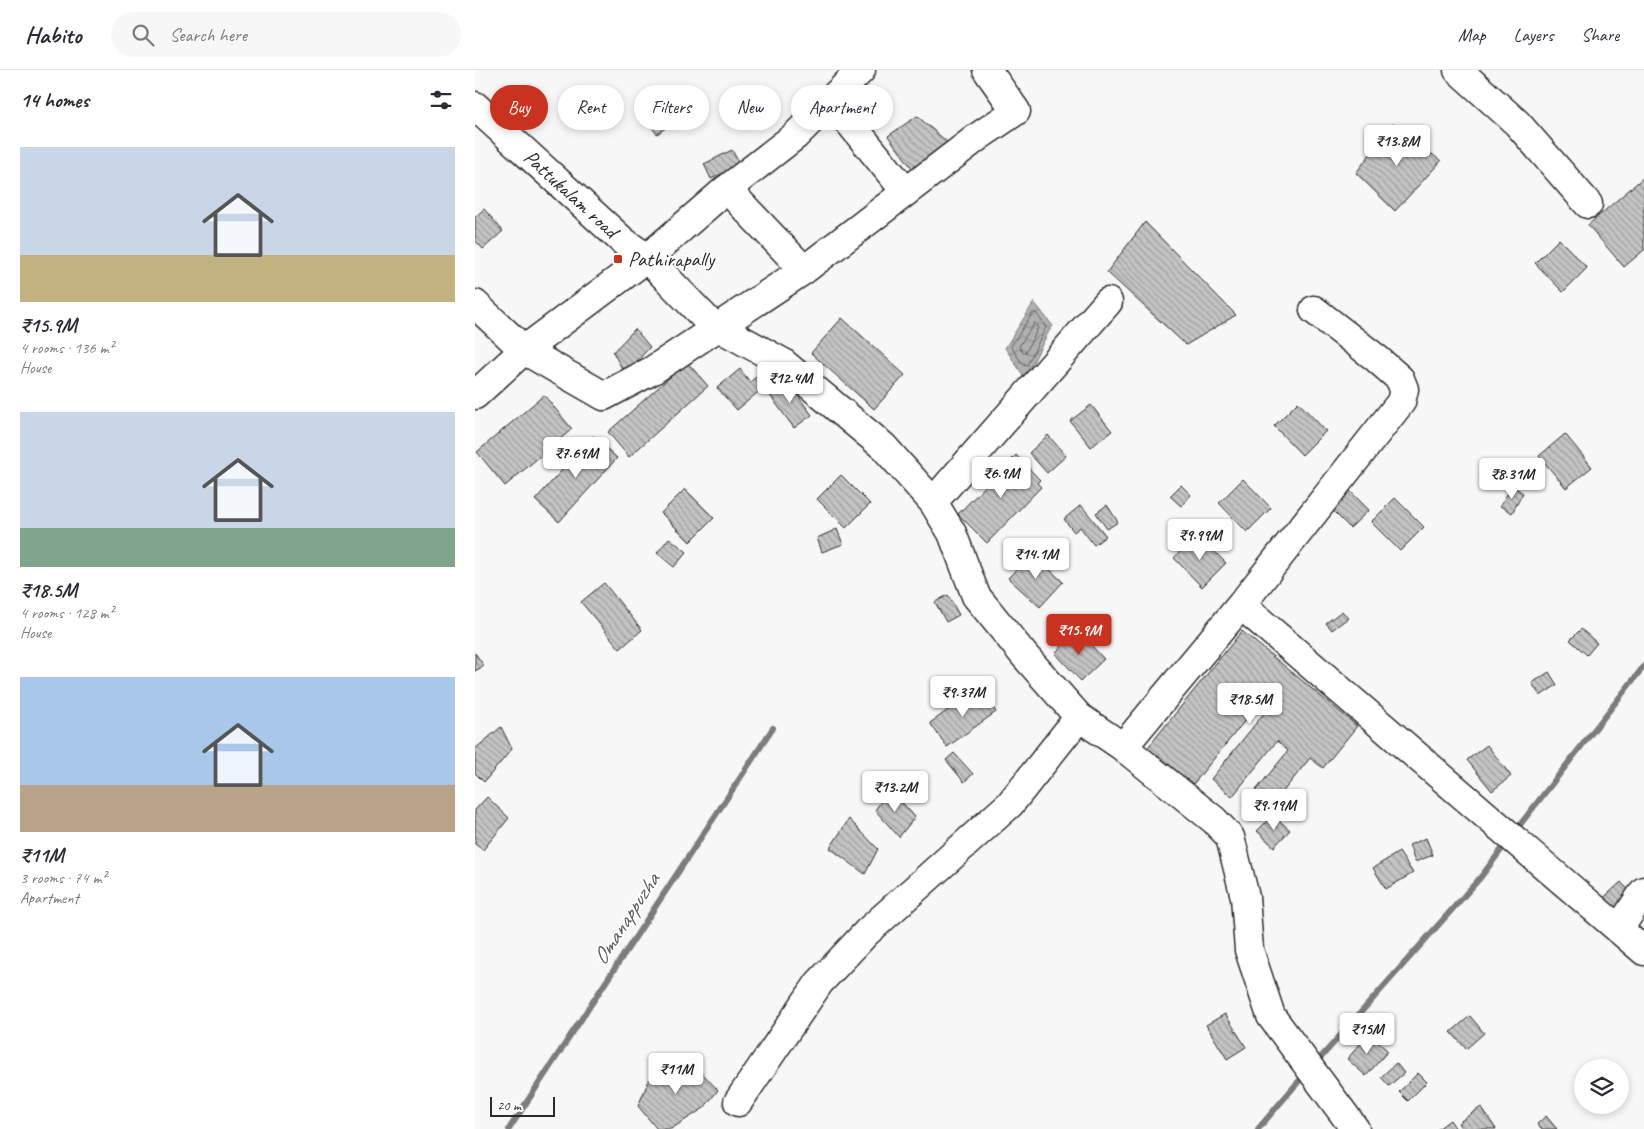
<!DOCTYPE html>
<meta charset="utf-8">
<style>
body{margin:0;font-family:Caveat,sans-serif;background:#f7f7f7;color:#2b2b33;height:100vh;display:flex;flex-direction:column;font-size:19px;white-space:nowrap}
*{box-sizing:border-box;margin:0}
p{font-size:16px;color:#7c7c81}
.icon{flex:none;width:28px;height:28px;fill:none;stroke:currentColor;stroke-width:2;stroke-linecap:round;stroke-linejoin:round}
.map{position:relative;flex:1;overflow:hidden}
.side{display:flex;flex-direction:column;background:#fff;width:475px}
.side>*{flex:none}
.banner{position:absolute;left:15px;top:15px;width:475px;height:45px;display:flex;gap:10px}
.buttons{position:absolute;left:1099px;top:989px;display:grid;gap:10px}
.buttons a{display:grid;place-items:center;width:55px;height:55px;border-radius:50%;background:#fff;box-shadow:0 2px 8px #0003;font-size:25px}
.scale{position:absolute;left:15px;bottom:12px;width:65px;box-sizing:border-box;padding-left:5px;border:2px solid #2b2b2b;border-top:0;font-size:14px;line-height:18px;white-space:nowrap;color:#2b2b2b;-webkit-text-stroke:4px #fff;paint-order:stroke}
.price{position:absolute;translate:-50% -42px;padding:0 11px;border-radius:5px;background:#fff;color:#222;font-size:16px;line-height:32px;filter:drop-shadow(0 1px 2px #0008)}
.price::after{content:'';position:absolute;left:50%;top:30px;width:15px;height:11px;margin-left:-8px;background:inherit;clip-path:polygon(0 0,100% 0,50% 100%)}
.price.current{background:#c8321e;color:#fff}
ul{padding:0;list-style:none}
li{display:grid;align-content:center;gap:10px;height:265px;padding:0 20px}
li span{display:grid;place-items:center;height:155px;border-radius:0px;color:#555}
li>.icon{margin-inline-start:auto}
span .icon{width:90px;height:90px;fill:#fffc;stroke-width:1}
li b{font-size:21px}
h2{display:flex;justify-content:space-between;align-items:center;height:60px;padding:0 20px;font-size:21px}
.tag{padding:0 18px;border-radius:22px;background:#fff;box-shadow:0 2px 8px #0003;font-size:18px;line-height:45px}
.tag.current{background:#c8321e;color:#fff}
header{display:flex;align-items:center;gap:30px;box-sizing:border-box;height:70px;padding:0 25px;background:#fff;border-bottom:1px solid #e1e1e2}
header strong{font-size:24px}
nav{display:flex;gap:28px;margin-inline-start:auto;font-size:18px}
.search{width:350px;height:45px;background:#f7f7f7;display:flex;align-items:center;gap:12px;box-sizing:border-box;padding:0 18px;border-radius:28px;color:#7c7c81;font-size:19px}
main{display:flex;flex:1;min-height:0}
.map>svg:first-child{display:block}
.water{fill:url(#water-waves);stroke:#7b7b7b}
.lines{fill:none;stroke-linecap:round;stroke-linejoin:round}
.shore{stroke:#606060;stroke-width:1}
.stream{stroke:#7b7b7b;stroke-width:6}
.building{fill:url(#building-back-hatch);stroke:#2b2b2b}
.minor-casing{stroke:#2b2b2b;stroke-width:31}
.major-casing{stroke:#2b2b2b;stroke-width:31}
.minor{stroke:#fff;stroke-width:28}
.major{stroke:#fff;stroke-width:28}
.poi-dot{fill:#c8321e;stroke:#fff;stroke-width:2}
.labels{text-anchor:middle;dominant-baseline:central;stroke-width:4;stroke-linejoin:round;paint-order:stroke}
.street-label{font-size:21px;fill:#2b2b2b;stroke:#fff}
.poi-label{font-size:21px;fill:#2b2b2b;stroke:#fff;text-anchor:start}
.water-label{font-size:22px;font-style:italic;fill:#5a5a5a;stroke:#fff}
</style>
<header>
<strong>Habito</strong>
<div class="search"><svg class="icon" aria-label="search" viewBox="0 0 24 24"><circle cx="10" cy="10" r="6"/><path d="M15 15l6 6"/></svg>Search here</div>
<nav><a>Map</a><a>Layers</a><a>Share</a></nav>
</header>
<main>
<section class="side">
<h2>14 homes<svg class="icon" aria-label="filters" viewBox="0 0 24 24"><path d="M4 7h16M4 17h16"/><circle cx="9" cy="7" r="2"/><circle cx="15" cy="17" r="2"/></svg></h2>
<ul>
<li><span style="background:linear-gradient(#c9d6e8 70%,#c2b280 0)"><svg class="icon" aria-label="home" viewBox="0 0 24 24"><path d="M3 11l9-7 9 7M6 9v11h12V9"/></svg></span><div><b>₹15.9M</b><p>4 rooms · 136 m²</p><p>House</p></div></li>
<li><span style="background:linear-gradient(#c9d6e8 75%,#7fa58c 0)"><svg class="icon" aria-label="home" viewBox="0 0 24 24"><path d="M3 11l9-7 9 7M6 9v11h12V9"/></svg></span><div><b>₹18.5M</b><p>4 rooms · 128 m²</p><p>House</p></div></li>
<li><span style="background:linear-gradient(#a9c7e8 70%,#b9a48a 0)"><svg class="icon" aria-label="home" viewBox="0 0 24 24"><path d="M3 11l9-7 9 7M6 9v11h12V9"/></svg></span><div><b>₹11M</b><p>3 rooms · 74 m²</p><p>Apartment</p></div></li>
</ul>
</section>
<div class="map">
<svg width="1169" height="1059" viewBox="0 0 1169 1059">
<defs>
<pattern id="water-waves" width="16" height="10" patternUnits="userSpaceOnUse" patternTransform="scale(1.25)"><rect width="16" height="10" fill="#b0b0b0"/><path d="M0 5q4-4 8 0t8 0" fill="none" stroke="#8f8f8f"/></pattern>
<pattern id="building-back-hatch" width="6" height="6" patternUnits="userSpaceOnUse" patternTransform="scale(1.25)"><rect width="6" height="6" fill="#c4c4c4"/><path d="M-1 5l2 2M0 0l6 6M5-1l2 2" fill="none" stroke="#9f9f9f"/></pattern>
</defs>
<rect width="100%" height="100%" fill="#f7f7f7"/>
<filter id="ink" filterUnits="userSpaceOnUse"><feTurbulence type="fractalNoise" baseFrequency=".02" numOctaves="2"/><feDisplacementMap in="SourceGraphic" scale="10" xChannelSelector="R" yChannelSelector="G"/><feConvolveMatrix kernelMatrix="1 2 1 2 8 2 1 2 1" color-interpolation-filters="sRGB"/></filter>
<g filter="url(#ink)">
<path class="water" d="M559,232L578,256L574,261L550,308L530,278Z"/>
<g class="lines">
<path class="shore" d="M558,243H561L571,257L552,295L549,296L536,277Z
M560,253L563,258L551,282L548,283L544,277Z"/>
<path class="stream" d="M1040,761L1169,596
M840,994L1005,808L1033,771
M34,1059L298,658
M783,1059L830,1004"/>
</g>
<path class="building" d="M184,41L195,55L182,64L172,51Z
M442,46L472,72L443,106L413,66Z
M918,54L966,91L920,141L881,103Z
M257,80L265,95L236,109L229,94Z
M1169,107V180L1149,197L1113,155Z
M9,139L28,161L8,179L0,170V147Z
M670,152L761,245L711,275L632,202Z
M1084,169L1112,198L1088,222L1060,193Z
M367,248L430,305L399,339L336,283Z
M160,259L175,277L150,304L138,282Z
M212,292L233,316L154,387L133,362Z
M265,299L275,312L287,302L295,312L262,340L242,318Z
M312,311L337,345L319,358L294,324Z
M69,325L97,359L30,416L2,382Z
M823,332L851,361L827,385L799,356Z
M616,335L637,361L616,377L595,351Z
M1090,364L1117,397L1091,418L1064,386Z
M573,365L591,386L572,403L554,383Z
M118,366L142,388L84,452L60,430Z
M541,385L565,410L562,413L566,417L512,473L483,444Z
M366,405L395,434L371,458L342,429Z
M768,409L796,438L772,462L744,433Z
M706,415L716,425L706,436L695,426Z
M870,416L894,440L875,458L852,435Z
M1037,416L1048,423L1037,443L1025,436Z
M210,419L239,448L215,472L186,443Z
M920,428L949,457L925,481L896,452Z
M606,435L631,466L619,475L605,457L599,462L589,449Z
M632,435L643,452L632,459L621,443Z
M362,459L368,474L347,482L342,468Z
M722,464L751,493L727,517L699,488Z
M194,468L212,482L199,497L182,483Z
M557,483L588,512L565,537L533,508Z
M129,513L167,560L145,579L106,532Z
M473,525L484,545L471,552L460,532Z
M867,541L873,548L857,560L851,553Z
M1106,559L1122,573L1112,585L1095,570Z
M603,561L629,589L606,611L580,583Z
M767,561L882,656L848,698L835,688L785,750L768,736L813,681L802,671L757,727L736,709L794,637L786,631L715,718L670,681Z
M0,583L9,596L0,601Z
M1074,602L1082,615L1065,626L1057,613Z
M504,618L521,642L472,677L455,653Z
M26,657L37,679L9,712L0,703V679Z
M1012,675L1036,706L1017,721L992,690Z
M479,683L498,704L489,712L471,690Z
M415,719L440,747L424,767L400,740Z
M12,727L34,748L8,780L0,774V740Z
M798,745L815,760L799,777L782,761Z
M374,749L403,779L390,804L355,778Z
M951,768L958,785L940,792L934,775Z
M924,782L938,803L911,819L898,798Z
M1146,812L1159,826L1138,846L1124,832Z
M750,944L771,977L752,989L731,955Z
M995,946L1009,963L991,979L976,962Z
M894,964L913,981L891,1006L872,989Z
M197,991L224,1000L243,1020L229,1038L196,1059H182L163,1036L174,1010Z
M921,993L929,1003L914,1016L906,1007Z
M943,1003L952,1012L933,1031L924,1022Z
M1006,1037L1021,1059H987L983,1053Z
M1071,1046L1082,1059H1066L1062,1054Z
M975,1050L981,1059H963Z"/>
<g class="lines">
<defs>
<path id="minor" d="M983,0L1042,53L1113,134
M356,30L431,122
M252,119L329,200
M172,188L234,252L307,292L409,377L458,432L477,463L501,526L549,585L604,647L648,677L739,750L755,767L770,827L774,880L796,946L880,1059
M0,234L49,280L129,326L178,300L329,200L504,66L541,41L512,0
M458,432L633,232
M766,535L1169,881
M648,677L766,535L926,332L929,319L925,309L901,288L839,240
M1144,859L1169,821
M263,1032L344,913L392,862L535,734L604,647"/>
<g id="major">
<path id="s1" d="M0,36L149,172L172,188"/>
<path d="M0,325L49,280L172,188L248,122L320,66L386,0"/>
</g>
</defs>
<use href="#minor" class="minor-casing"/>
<use href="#major" class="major-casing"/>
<use href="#minor" class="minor"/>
<use href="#major" class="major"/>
</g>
</g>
<rect class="poi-dot" x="138" y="184" width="10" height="10" rx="2.5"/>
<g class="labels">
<g class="street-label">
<text stroke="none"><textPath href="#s1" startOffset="130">Pattukalam road</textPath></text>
</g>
<g class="poi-label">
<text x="153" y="189">Pathirapally</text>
</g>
<g class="water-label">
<text transform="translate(151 849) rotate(-57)">Omanappuzha</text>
</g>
</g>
</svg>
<div class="buttons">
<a><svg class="icon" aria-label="layers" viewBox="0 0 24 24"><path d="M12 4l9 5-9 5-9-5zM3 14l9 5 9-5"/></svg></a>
</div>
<div class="scale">20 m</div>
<b class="price" style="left:922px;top:97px">₹13.8M</b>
<b class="price" style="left:315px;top:334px">₹12.4M</b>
<b class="price" style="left:101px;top:409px">₹7.69M</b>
<b class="price" style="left:526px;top:429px">₹6.9M</b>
<b class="price" style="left:1037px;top:430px">₹8.31M</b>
<b class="price" style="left:725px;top:491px">₹9.99M</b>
<b class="price" style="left:561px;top:510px">₹14.1M</b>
<b class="price current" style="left:604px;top:586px">₹15.9M</b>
<b class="price" style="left:488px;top:648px">₹9.37M</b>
<b class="price" style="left:775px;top:655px">₹18.5M</b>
<b class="price" style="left:420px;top:743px">₹13.2M</b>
<b class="price" style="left:799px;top:761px">₹9.19M</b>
<b class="price" style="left:892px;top:985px">₹15M</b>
<b class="price" style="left:201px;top:1025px">₹11M</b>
<div class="banner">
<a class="tag current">Buy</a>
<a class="tag">Rent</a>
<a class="tag">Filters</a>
<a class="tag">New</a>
<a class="tag">Apartment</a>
</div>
</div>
</main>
